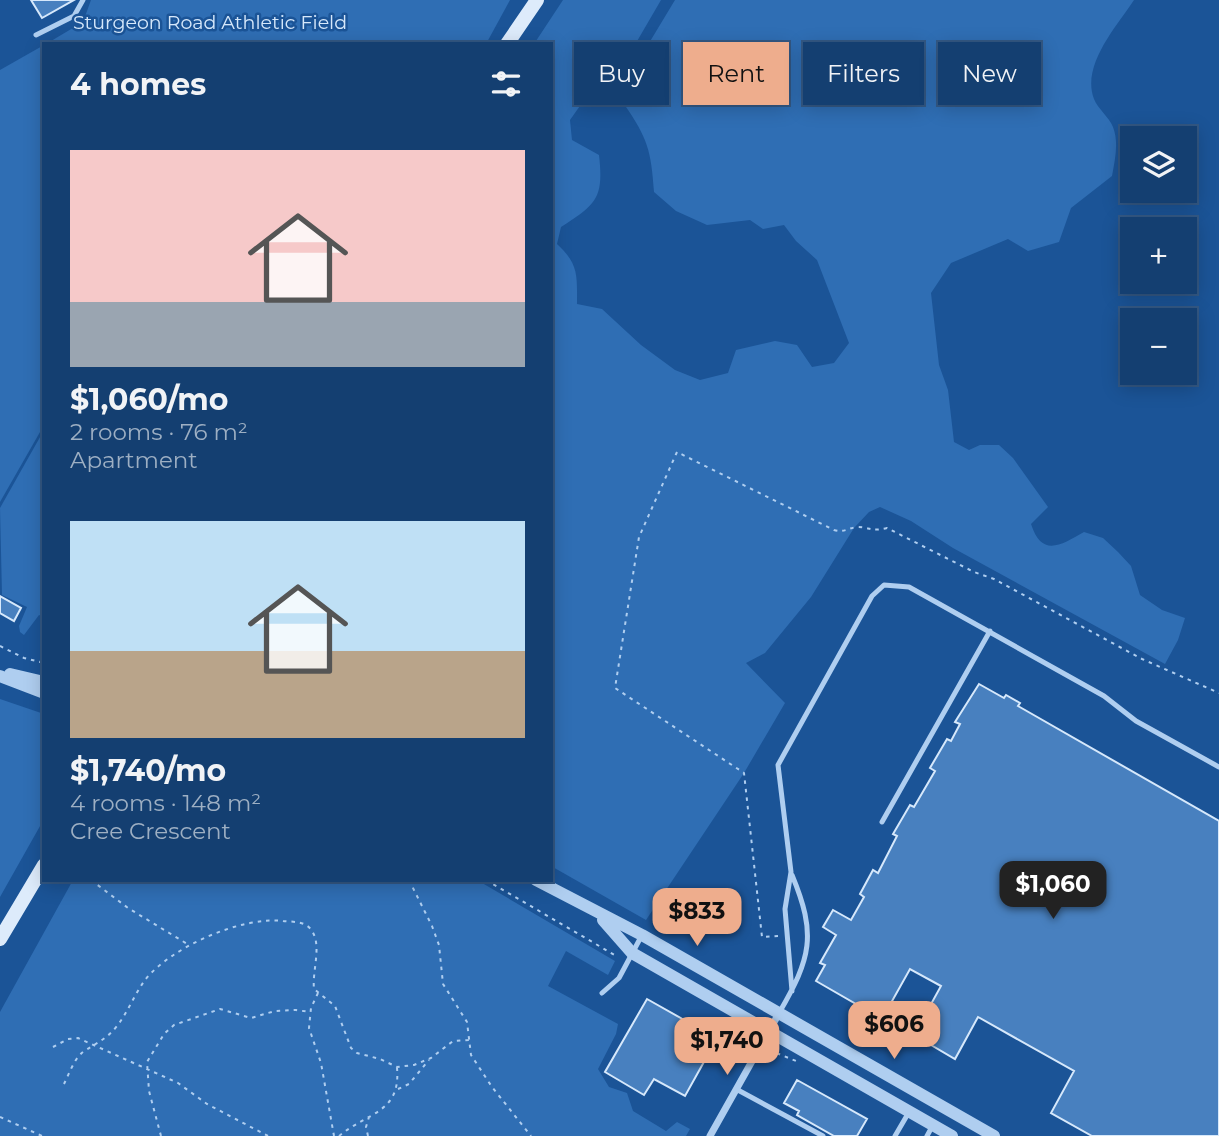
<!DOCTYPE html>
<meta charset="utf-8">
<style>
body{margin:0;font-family:Montserrat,sans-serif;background:#1d4676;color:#f1f3f6;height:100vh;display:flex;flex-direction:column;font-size:26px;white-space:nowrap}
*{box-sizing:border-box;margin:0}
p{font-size:23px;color:#9dafc3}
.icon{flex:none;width:38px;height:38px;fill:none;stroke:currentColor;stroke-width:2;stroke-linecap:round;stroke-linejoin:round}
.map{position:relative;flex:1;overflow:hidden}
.details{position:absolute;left:42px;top:42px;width:511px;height:840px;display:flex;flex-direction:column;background:#143f71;border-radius:0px;box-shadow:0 4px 18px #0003,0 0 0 2px #335884}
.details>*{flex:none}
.guide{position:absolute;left:574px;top:42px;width:539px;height:63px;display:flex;gap:14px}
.buttons{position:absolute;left:1120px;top:126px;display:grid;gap:14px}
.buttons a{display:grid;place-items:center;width:77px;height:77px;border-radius:0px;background:#143f71;box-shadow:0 4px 18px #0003,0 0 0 2px #335884;font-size:35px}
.price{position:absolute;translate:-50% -60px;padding:0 16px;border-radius:14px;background:#eead8d;color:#111;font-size:23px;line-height:46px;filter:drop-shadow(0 2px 4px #0008)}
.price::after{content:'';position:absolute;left:50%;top:42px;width:21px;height:16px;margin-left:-10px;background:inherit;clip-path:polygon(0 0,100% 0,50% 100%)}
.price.selected{background:#222;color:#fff}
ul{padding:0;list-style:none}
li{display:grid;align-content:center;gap:14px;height:371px;padding:0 28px}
li span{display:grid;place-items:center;height:217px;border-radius:0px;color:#555}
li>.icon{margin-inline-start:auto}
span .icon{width:126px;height:126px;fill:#fffc;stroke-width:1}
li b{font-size:30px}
h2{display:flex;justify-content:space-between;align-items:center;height:84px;padding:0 28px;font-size:30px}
.tag{padding:0 24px;border-radius:0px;background:#143f71;box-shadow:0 4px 18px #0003,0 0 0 2px #335884;font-size:24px;line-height:63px}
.tag.selected{background:#eead8d;color:#111}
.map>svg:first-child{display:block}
.green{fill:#2f6eb4}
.building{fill:#4880bf;stroke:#d6e8fb;stroke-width:2}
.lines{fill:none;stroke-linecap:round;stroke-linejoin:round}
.path{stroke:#afcef0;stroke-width:2;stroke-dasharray:3.5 5;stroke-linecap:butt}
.service{stroke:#afcef0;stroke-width:5}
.minor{stroke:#afcef0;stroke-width:7}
.tertiary{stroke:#afcef0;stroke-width:12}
.secondary{stroke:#ddebfb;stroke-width:14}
.labels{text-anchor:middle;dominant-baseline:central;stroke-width:5;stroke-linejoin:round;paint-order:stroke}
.park-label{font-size:19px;fill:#d6e8fb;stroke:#1b5497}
</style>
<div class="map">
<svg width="1219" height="1136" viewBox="0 0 1219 1136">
<rect width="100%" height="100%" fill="#1b5497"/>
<path class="green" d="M91,0H510L486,44H46L83,22Z
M563,0H661L604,98L582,103L570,120L572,140L599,155C604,199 596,204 561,227L557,244C579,264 577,276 577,304L602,309L641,345L675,370L700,380L728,373L736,350L775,341L797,345L812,367L834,363L849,343L817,260L796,241L784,225L763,229L750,220L707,225L676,211L654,192C651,150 648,139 624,104L640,58L675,0H1134C1117,26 1081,65 1094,99C1098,109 1109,117 1113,127C1119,143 1115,159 1112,176L1071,208L1059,242L1028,251L1008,239L951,263L931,293L939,365L948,390L954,442L969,450L980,445H999L1013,458L1048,507L1031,524C1042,558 1061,545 1084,532L1103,538L1118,552L1131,566L1140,595L1162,610L1185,618L1178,640L1165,664L953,548L911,521L880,507L869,512L854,528L811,597L765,653L746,663L785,703L744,773L646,920L551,866V44H534Z
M44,45V425L0,502V70Z
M44,430V617L39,615L24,635L20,632L19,626L27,607L2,595L0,508Z
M0,699L44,714V819L0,897Z
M73,880H477L615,961L608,975L566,951L548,986L618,1024L616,1034L598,1069L609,1087L627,1093L633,1111L666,1131L677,1122L690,1129L686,1136H0V1012Z"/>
<path class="building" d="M31,0H74L42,18Z
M0,596L21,608L14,621L0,613Z
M979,684L1004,698L1006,695L1020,703L1018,706L1219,821V1136H1092L1051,1113L1074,1071L978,1017L955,1059L914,1035L941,986L910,969L882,1019L816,981L825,965L820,963L836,935L823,927L833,910L851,920L864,897L860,894L873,870L878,873L897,836L893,834L910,805L914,807L935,771L930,768L947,739L951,741L960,724L955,722Z
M647,999L686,1021L679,1033L710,1051L685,1096L654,1079L644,1095L605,1072Z
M797,1080L867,1119L857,1136H834L797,1115L799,1111L784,1103Z"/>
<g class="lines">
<path class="path" d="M0,646L24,658L44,663
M91,880L128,908L189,945
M409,880L432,926L439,945L443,984L467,1022L471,1055L492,1087L531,1136
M486,880L618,957
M778,936L762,937L744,773L615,688L639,537L677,452L834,530C844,533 848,528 857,527C870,527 870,532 887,528L974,572L994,579L1142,659L1219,693
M318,993L311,1008L309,1028L321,1063L334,1136
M731,1024L752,1040
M53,1047L68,1039L78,1038L178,1083L207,1104L268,1136
M769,1050L796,1061
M64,1084C69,1074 74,1059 83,1052C96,1043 107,1039 117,1026C128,1012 134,995 145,980C171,947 242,916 283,921C294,922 306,921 312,931C322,946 312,971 314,989L335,1006L351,1048L357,1053L380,1059L397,1067L414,1065L431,1058L453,1041L469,1040
M398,1089L409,1084L429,1060
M0,1117L42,1136
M161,1136L149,1091L147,1062L164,1034L174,1025L220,1009L251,1018L275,1011L296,1010L310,1012
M339,1136C368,1112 401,1113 397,1068
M368,1136L366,1127L369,1117"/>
<path class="service" d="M36,35L74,16L83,0
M882,822L990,631
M792,991L785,909L791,872L778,765L872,596L884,585L909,587L1104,696L1136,721L1219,767
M602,993L619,978L642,935
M779,1013C811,958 817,935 792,875
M736,1089L823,1136
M895,1136L909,1112
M927,1136L933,1125"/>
<path class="minor" d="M710,1136L778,1015"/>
<path class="tertiary" d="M10,674L44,682
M0,676L44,693
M536,880L642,935L994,1136
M603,920L632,953L952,1136"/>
<path class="secondary" d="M507,44L537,0
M0,939L44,865"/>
</g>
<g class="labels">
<g class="park-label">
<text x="210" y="22">Sturgeon Road Athletic Field</text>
</g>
</g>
</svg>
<div class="buttons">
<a><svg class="icon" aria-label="layers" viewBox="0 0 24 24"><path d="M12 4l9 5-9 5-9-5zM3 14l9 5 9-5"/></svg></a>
<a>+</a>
<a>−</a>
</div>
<b class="price selected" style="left:1053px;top:921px">$1,060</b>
<b class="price" style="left:697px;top:948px">$833</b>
<b class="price" style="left:894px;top:1061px">$606</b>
<b class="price" style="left:727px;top:1077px">$1,740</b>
<div class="guide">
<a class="tag">Buy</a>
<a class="tag selected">Rent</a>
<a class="tag">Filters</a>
<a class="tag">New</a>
</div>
<section class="details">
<h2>4 homes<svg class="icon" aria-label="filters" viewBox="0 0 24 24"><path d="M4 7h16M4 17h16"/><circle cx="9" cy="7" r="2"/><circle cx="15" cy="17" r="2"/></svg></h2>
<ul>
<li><span style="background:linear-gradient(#f6c9c9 70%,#9aa5b1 0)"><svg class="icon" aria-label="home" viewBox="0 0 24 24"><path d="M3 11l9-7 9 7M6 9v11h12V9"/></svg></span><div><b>$1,060/mo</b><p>2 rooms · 76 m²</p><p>Apartment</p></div></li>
<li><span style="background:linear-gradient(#bfe0f5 60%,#b9a48a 0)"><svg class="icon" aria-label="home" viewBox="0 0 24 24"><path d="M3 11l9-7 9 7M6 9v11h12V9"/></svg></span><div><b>$1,740/mo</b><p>4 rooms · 148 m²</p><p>Cree Crescent</p></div></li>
</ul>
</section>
</div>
